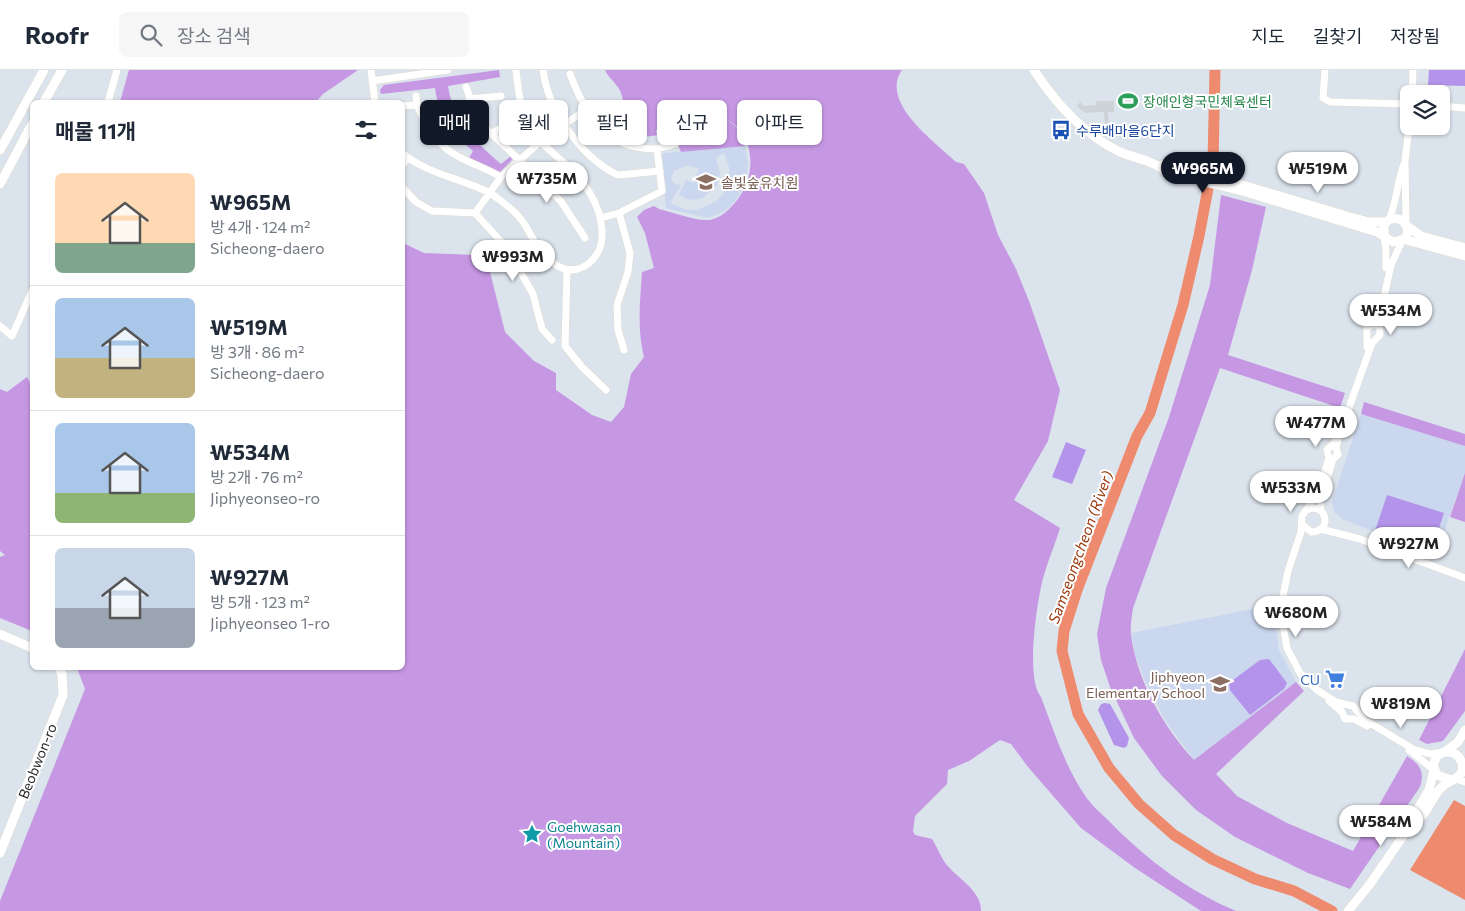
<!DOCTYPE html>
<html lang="ko">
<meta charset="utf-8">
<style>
body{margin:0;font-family:Commissioner,"Noto Sans KR",sans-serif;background:#f6f6f7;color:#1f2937;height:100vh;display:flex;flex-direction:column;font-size:19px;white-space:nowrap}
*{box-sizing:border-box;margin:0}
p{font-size:16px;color:#747a83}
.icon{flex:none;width:28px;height:28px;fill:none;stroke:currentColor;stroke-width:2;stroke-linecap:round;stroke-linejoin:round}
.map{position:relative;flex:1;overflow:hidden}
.panel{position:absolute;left:30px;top:30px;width:375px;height:570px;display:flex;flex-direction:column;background:#fff;border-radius:8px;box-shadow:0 1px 4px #0004}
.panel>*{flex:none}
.guide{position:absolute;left:420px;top:30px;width:475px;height:45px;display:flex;gap:10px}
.fabs{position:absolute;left:1400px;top:15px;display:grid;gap:10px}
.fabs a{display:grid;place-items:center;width:50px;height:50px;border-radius:8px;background:#fff;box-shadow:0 1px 4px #0004;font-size:25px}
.price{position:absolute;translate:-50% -42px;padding:0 11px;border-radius:18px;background:#fff;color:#222;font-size:16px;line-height:32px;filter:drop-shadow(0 1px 2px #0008)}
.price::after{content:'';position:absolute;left:50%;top:30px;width:15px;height:11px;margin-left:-8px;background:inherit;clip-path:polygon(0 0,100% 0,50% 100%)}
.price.selected{background:#111827;color:#fff}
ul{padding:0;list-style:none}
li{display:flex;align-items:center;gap:15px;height:125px;padding:0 25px}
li+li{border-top:1px solid #e0e1e3}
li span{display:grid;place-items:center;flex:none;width:140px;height:100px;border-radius:8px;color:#555}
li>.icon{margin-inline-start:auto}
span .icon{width:60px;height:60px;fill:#fffc;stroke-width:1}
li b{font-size:21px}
h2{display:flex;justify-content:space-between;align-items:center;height:60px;padding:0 25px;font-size:21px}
.chip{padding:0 18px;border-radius:8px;background:#fff;box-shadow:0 1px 4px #0004;font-size:18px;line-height:45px}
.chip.selected{background:#111827;color:#fff}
header{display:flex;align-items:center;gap:30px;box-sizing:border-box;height:70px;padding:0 25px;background:#fff;border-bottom:1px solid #e0e1e3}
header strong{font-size:24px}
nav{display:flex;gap:28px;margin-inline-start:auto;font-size:18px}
.search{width:350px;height:45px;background:#f6f6f7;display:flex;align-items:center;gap:12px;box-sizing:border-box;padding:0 18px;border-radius:8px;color:#747a83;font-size:19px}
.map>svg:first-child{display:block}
.education{fill:#cad7ee;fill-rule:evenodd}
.green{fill:#c697e3}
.pitch{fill:#b493ea}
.plaza{fill:#ced3d8}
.water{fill:#ee8b6e}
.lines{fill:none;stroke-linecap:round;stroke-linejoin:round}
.river{stroke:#ee8b6e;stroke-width:11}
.minor-casing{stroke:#e2ded1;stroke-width:8}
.tertiary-casing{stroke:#e2ded1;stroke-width:10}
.minor{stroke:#fff;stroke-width:7}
.tertiary{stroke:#fff;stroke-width:9}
.labels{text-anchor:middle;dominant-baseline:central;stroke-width:4;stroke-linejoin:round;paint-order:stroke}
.leisure-label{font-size:14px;fill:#27864d;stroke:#fff;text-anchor:start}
.transit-label{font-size:14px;fill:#164399;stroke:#fff;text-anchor:start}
.education-label{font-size:14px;fill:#785e54;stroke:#fff;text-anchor:start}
.shop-label{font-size:14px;fill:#366cbe;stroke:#fff;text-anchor:end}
.street-label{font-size:14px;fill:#2a2a2a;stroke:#fff}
.culture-label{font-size:14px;fill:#0d838f;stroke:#fff;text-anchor:start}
.water-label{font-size:15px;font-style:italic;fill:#9a380d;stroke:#fff}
</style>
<header>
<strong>Roofr</strong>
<div class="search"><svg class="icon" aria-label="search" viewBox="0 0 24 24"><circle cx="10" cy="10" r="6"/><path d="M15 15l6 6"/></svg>장소 검색</div>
<nav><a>지도</a><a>길찾기</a><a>저장됨</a></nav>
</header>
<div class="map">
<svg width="1465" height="841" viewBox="0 0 1465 841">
<rect width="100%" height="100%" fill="#dbe3ec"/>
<path class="education" d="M745,76L748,93L745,114L735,131L725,141L708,148L666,138L661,85L665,83ZM724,83L729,97V109L723,124L717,131L697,140H686L670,133L681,115L675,114L671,109L674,101L688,95L699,99L693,113L686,110L679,125L689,130L703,128L717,115L720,103L716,88Z
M1361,344L1465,376V403L1435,486L1342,449L1334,441L1332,432Z
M1273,535L1279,580L1296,612L1194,690L1165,650L1147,615L1136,588L1131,563Z"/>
<path class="green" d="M129,0H358L323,24L316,32H120Z
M499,0L500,7L448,16C453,50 475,72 501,94L511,86L512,90L499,103L469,88L473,81C452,64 438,45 435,18L381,24L380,20L384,15Z
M605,0H902C879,32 935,72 956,92L964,94L984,123L998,165L1016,199L1029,231L1060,320L1048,371L1014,430L1060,458C1054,478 1045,497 1041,517C1036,540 1026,610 1041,627C1054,661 1065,697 1086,727C1092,736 1102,744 1110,752C1146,789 1188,821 1236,841H1201L1135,798L1081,758L1028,697L1011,674L1000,670L969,691L948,700L947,714L915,746L913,761L915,765L932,769C937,777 941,787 946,794C957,808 982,821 981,841H0V831L85,619L77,598H402L403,173L424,183L477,185L490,202L505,262L534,291L556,303V320L592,345L611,352L624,337L631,304L644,287C637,259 640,231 642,202L654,198L645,163L637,147L644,140L654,136L659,139C672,142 695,151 708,150C716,150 726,143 731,137C765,103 754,46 702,42C688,40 673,41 661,47L660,55L656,61L657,65C622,73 629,47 621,23C618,14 609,9 605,0Z
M682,42C710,42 738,44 745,76L681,82L676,70L658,71L657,61L662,48Z
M1221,125L1266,137L1252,200L1228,285L1345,323L1340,338L1220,298L1133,538C1132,546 1130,556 1131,565C1137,610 1163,657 1194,690L1296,612L1304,621L1216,704L1237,726L1287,753L1353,781L1407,686C1420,694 1425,702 1420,717L1350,819L1308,803L1235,767L1196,740L1162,706L1134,668L1110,617L1101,590L1097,564L1106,518L1169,347L1210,215Z
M27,307L32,317V561L0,548V487L5,485L0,481V319L7,322Z
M1364,332L1465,364V376L1361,344Z
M1465,403V452L1450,447Z
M1465,579V641L1443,671L1427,674L1419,670Z"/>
<path class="pitch" d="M1429,0H1465V16L1428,15Z
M1066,372L1086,380L1072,414L1052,407Z
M1387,425L1444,443L1432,479L1375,461Z
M1269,589L1287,613L1284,619L1250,645L1230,620L1229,613L1260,590Z
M1105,633L1110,634L1129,668L1127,676L1124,678L1114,675L1098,640L1101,634Z"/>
<path class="plaza" d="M1096,31H1114V42H1108L1109,58H1105L1104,42L1085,43L1077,36L1080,32L1084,36L1096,35Z"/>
<path class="water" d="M1454,730L1465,736V830L1410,800Z"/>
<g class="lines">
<path class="river" d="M1215,0L1213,92L1199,166L1183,235L1150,343L1137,366L1077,520L1064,561L1062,581L1078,644L1109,698L1139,734L1174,765L1212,789L1255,809L1294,821L1332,841"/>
<defs>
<path id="minor" d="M371,0L375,32
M543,0C548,39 581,88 618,105L660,101
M1325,0L1323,28L1330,32L1409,34
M570,4C586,46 606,80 657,79L662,121L619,143L601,148
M372,11L448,0
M466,17L479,52L546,115L562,133L585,168
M1412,24L1413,0
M416,26C416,36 420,42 425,51C446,90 465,87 501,107
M469,29L501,26
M108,32L117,0
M402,36L416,35
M1441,36L1465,38
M491,64L524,44
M657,79L675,74
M402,83C427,104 460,108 488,122C496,126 503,133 510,138C531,154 533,182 556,195C567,202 578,201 588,194C599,185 603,175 602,161C601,133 582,108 562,91C552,82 539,72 532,61C521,43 518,21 516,0
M402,95L408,88
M402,117L416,132L432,141L475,143L501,107L541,71L585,40
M475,143L507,178L533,224L542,259L552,270
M619,143L630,183L628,202L617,235L618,260L624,280
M1389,150C1397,131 1397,112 1404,94
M1406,153L1405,91L1409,56
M1384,166L1386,181V198
M517,197L541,184
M567,200L565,276L582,297L606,320
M0,256L12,266L32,221
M1367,277V258L1373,254L1378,256
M1342,357L1334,373L1327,380L1329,388L1318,423L1302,446L1301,462L1288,501L1283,526L1282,550L1287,578L1300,603L1317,620L1336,632L1353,636L1365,650L1413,679L1430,684L1443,682
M1341,360L1372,273L1380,265L1379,250L1391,195L1403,169
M1333,389L1338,385L1336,378L1338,370
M1321,440L1320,432L1333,389
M1302,454L1311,462C1333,462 1327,431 1307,440
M1321,459L1360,469L1465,508
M1329,631L1342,642L1345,649H1354
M1354,649L1367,656
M1409,680L1434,700
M1455,709L1465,712"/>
<path id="tertiary" d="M1034,0C1056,34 1083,64 1120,82C1134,88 1155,91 1166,102L1246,122L1377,162L1393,172L1405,169C1412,157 1403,146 1390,149L1384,154V166
M44,32L62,0
M0,80L44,0
M1160,96L1168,93L1350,147L1369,152H1385
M0,114L32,54
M1407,156L1421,166L1465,178
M1403,169L1465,186
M0,564L32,578
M1446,681L1458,672L1465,660
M1412,753C1427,747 1430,729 1441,718C1447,711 1458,710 1462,702C1465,685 1449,676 1437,686L1433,695L1437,705L1451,710
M0,783L63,625L62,604L59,598
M1348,841L1370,814L1412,753L1414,745L1429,720L1434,700"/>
</defs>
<use href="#minor" class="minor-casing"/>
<use href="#tertiary" class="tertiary-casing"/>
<use href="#minor" class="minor"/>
<use href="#tertiary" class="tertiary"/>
</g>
<defs>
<symbol id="stadium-bare" viewBox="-9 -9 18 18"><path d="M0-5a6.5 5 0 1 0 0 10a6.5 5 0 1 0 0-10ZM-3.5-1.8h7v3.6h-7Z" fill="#2e9e5b" stroke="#fff" stroke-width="2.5" paint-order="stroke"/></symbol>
<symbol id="bus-bare" viewBox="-9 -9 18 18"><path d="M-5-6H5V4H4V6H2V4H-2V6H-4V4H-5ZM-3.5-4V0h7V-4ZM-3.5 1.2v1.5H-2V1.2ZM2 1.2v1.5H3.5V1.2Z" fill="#1a4fb4" stroke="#fff" stroke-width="2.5" paint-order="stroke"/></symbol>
<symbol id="school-bare" viewBox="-9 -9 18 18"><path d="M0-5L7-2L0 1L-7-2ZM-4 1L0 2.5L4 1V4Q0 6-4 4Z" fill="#8d6e63" stroke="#fff" stroke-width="2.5" paint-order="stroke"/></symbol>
<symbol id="supermarket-bare" viewBox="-9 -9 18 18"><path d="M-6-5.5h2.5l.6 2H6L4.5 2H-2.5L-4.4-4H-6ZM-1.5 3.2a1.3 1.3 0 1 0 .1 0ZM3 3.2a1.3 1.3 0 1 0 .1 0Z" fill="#3f7fe0" stroke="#fff" stroke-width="2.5" paint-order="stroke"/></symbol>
<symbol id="sight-bare" viewBox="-9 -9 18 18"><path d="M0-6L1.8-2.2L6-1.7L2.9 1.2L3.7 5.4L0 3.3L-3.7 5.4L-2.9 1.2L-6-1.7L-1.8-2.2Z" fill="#0f9aa8" stroke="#fff" stroke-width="2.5" paint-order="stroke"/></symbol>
</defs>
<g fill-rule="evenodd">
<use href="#stadium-bare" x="1114" y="17" width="28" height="28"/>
<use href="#bus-bare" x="1047" y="46" width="28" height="28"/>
<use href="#school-bare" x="692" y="98" width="28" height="28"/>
<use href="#supermarket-bare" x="1321" y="595" width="28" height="28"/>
<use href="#school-bare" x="1206" y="600" width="28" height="28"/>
<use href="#sight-bare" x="518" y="750" width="28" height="28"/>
</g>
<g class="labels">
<g class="leisure-label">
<text x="1143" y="31">장애인형국민체육센터</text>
</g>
<g class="transit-label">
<text x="1076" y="60">수루배마을6단지</text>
</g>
<g class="education-label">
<text x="721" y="112">솔빛숲유치원</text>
<text x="1205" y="606" text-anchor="end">Jiphyeon<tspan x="1205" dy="16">Elementary School</tspan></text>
</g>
<g class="shop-label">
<text x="1320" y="609">CU</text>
</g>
<g class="street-label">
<text transform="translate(37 691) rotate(-68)">Beobwon-ro</text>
</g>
<g class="culture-label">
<text x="547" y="756">Goehwasan<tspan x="547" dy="16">(Mountain)</tspan></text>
</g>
<g class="water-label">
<text transform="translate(1080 477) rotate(-70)">Samseongcheon (River)</text>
</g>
</g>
</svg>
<div class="fabs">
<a><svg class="icon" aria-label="layers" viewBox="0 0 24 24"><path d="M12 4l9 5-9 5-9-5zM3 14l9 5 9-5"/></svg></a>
</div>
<b class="price selected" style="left:1203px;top:124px">₩965M</b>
<b class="price" style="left:1318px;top:124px">₩519M</b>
<b class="price" style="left:547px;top:134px">₩735M</b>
<b class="price" style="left:513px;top:212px">₩993M</b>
<b class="price" style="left:1391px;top:266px">₩534M</b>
<b class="price" style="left:1316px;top:378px">₩477M</b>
<b class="price" style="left:1291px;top:443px">₩533M</b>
<b class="price" style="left:1409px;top:499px">₩927M</b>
<b class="price" style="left:1296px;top:568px">₩680M</b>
<b class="price" style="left:1401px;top:659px">₩819M</b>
<b class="price" style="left:1381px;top:777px">₩584M</b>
<div class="guide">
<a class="chip selected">매매</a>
<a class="chip">월세</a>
<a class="chip">필터</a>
<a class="chip">신규</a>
<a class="chip">아파트</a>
</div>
<section class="panel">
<h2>매물 11개<svg class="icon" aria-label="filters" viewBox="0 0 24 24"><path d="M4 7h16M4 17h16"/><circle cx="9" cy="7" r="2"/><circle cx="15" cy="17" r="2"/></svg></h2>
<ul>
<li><span style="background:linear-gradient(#ffd9b3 70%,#7fa58c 0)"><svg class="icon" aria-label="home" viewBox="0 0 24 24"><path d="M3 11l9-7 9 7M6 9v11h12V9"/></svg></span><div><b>₩965M</b><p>방 4개 · 124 m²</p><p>Sicheong-daero</p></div></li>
<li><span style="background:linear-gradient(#a9c7e8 60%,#c2b280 0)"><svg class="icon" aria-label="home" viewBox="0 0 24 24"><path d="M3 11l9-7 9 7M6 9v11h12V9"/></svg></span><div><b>₩519M</b><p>방 3개 · 86 m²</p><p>Sicheong-daero</p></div></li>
<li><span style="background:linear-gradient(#a9c7e8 70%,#8fb573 0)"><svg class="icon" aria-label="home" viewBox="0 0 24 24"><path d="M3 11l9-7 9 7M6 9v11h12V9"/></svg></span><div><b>₩534M</b><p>방 2개 · 76 m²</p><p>Jiphyeonseo-ro</p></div></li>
<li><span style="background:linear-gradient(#c9d6e8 60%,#9aa5b1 0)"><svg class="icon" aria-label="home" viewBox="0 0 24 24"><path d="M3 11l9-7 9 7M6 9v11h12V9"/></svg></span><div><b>₩927M</b><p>방 5개 · 123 m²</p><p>Jiphyeonseo 1-ro</p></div></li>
</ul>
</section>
</div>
